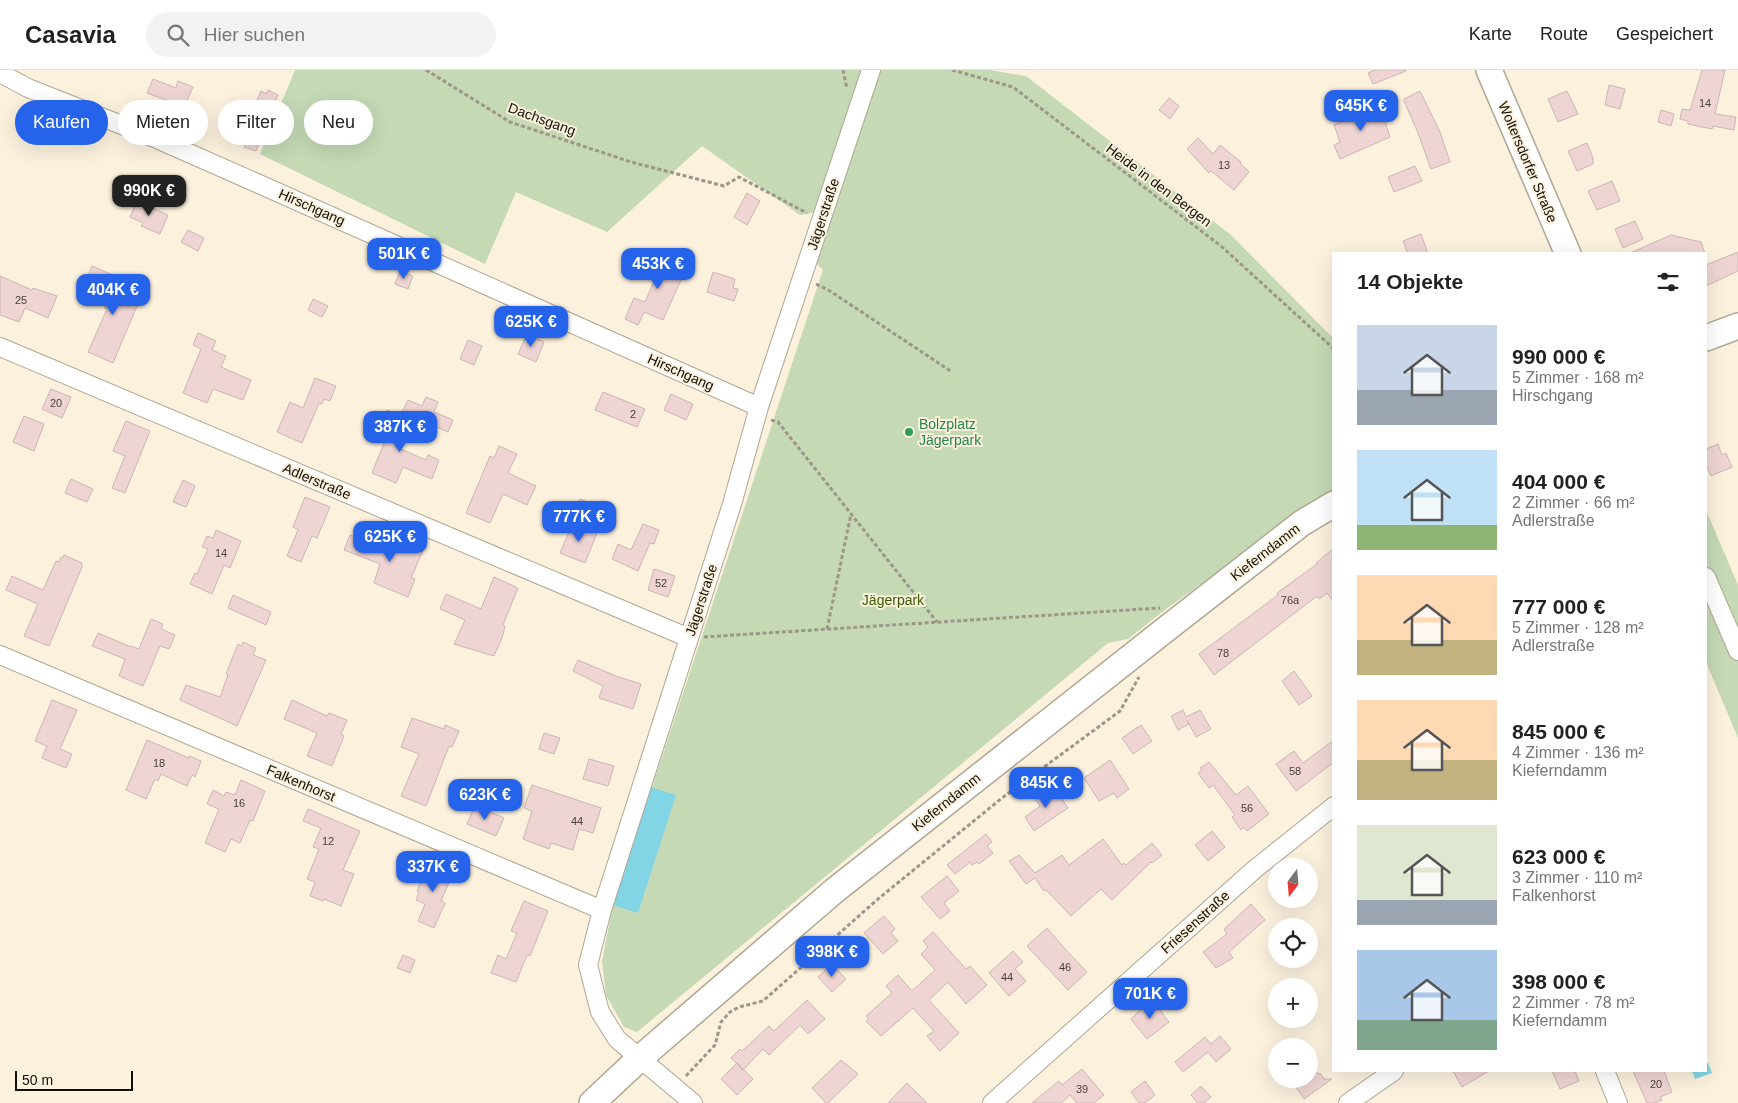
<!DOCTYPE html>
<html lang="de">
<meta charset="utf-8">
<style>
body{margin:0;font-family:Arial,sans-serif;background:#f2f2f2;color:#222;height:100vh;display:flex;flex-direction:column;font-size:19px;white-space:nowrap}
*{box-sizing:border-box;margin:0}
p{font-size:16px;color:#767676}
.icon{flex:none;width:28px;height:28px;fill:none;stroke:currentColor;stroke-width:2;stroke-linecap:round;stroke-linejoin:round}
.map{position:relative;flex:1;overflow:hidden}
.drawer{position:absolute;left:1332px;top:182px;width:375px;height:820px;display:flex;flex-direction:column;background:#fff;border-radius:0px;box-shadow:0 5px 20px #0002}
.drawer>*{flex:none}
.guide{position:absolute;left:15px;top:30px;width:475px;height:45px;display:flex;gap:10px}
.needle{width:32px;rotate:196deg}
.controls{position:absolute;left:1268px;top:788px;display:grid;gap:10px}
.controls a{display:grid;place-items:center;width:50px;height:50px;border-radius:50%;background:#fff;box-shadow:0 5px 20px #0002;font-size:25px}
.scale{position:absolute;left:15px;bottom:12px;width:118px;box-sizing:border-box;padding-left:5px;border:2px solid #120f08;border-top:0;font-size:14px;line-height:18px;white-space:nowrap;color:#120f08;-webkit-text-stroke:4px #fbf1dd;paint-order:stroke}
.price{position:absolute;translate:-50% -42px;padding:0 11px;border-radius:10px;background:#2563eb;color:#fff;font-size:16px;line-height:32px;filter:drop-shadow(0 1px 2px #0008)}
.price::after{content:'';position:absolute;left:50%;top:30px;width:15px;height:11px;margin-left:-8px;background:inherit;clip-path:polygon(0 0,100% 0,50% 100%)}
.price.selected{background:#222;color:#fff}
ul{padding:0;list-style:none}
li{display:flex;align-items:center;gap:15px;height:125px;padding:0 25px}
li span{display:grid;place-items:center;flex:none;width:140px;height:100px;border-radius:0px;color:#555}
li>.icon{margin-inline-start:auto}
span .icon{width:60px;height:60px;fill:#fffc;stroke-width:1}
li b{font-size:21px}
h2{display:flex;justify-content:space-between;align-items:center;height:60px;padding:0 25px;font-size:21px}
.pill{padding:0 18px;border-radius:22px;background:#fff;box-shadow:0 5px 20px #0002;font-size:18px;line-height:45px}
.pill.selected{background:#2563eb;color:#fff}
header{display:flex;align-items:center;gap:30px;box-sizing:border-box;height:70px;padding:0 25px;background:#fff;border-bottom:1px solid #e0e0e0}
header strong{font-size:24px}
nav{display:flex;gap:28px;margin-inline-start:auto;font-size:18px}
.search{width:350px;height:45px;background:#f2f2f2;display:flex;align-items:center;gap:12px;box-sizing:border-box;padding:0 18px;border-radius:28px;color:#767676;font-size:19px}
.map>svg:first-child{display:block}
.green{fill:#c5d9b5}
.water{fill:#81d5e4}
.building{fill:#eed5d3;stroke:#cdb5b3}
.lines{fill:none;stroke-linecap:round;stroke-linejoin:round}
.street-casing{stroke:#afa693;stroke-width:20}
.secondary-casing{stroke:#afa693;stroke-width:28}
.path{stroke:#9e9688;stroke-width:3;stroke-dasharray:4 2.5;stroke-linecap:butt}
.street{stroke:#fff;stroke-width:18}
.secondary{stroke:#fff;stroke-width:25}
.leisure-dot{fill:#2e9e5b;stroke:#fbf1dd;stroke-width:2}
.labels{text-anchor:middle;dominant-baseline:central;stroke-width:4;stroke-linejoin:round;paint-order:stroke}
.number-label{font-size:11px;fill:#49403b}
.street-label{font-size:14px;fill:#120f08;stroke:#fbf1dd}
.leisure-label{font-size:14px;fill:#27864d;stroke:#fbf1dd;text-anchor:start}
.park-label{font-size:14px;fill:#385b04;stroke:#fbf1dd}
</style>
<header>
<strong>Casavia</strong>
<div class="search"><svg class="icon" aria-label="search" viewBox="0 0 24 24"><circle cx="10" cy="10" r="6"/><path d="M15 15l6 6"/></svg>Hier suchen</div>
<nav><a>Karte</a><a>Route</a><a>Gespeichert</a></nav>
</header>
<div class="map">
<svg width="1738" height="1033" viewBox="0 0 1738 1033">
<rect width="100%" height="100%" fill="#fbf1dd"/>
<path class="green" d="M295,0H862L817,142L800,145L702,76L607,162L516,122L485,194L260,84Z
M877,0H989L1026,6L1231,165L1334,269V419L1166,539L1128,569L1108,573L637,962L624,957L606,925L602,891L613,835L823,200L814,191Z
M1706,440L1738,515V668L1706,592Z"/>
<path class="water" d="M651,717L676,725L638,843L613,835Z
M1706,993H1708L1712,1003L1695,1009L1692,1001H1706Z"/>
<path class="building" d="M1375,0H1405L1406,1L1373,14L1368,3Z
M1702,0H1725L1715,44L1736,47L1734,60L1713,56L1712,59L1688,54V51L1680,49L1682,39L1690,40Z
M153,9L176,18L178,11L193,17L184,37L147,23Z
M1609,15L1625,19L1620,39L1605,35Z
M268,20L278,25L260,66H262L256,81L244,77L260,37L255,35L261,21L266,24Z
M1420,21L1440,62L1450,92L1431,99L1418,63L1404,31V29Z
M1567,21L1578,44L1558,52L1548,29Z
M1169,28L1179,36L1170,49L1159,40Z
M1377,36L1379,41L1381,40L1390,67L1340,89L1334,75L1340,72L1334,55Z
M1661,40L1674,44L1671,56L1658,52Z
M1198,68L1213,84L1220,75L1241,92L1240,93L1249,102L1234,120L1211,101L1209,103L1187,79Z
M1587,73L1593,88V94L1577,101L1568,81Z
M1415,96L1422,111L1394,122L1388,107Z
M1612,111L1620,131L1597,140L1588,121Z
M747,123L760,131L747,155L734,147Z
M137,131L168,145L160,164L141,156L143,153L130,147Z
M1635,151L1643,169L1623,178L1615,159Z
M188,160L204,168L198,181L181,172Z
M1421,164L1428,184H1408L1403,171Z
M1671,165L1701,172L1705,184H1628Z
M1738,182V201L1706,216V195Z
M654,184L686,199L663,250L644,242L638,255L625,249L634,228L645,232L656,207L646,203Z
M92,196L132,213L127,227L130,228L129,231L137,236L113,293L88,282L107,239L104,238L113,218L88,206Z
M400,201L413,206L408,219L395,214Z
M713,202L735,209L733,218L738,219L734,231L707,222Z
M0,206L32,220L33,218L57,226L48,248L25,238L19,252L0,245Z
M313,229L328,236L322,247L308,240Z
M198,263L216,271L212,280L226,286L221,297L251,310L243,330L213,319L207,333L183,323L201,279L193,275Z
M527,264L544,272L536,292L518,284Z
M468,270L482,276L474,295L460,289Z
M315,308L336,316L330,331L324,329L322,334L319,333L302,373L277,362L290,332L303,338Z
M51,319L71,327L62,348L42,339Z
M603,322L645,339L637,357L595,340Z
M671,324L693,334L686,350L664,340Z
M426,327L438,332L434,342L453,350L448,362L402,342L408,330L422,336Z
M387,340L408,349L396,377L426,390L428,385L439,390L432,409L403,397L396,413L372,403L389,361L380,357Z
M24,346L44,354L34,381L13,372Z
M126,351L150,361L125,423L112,418L125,386L113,381Z
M1718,374L1722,385L1726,383L1732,397L1711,406L1706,394V379Z
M499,376L517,384L508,403L536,416L527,435L503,424L490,453L466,443L490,386L494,388Z
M71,409L93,419L87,432L65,423Z
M183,410L195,416L186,437L173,432Z
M305,427L330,437L317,468L312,466L301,492L287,486L298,460L293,457Z
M580,429L592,434L586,450L573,444Z
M573,453L597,463L585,493L560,483Z
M643,454L659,460L654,474L650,473L638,501L612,489L618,474L631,480Z
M216,460L241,471L230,498L224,495L212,524L190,514L195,503L197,504L208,479L202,477L207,466L213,468Z
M350,465L394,482L400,467L424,478L411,508L415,509L408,527L374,513L380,494L344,480Z
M1334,478V532L1327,523L1319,529L1317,526L1214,605L1199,584L1278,525L1277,523L1317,494L1316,493Z
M64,485L82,493V497L49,576L24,566L38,534L6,520L12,506L43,520L56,491L59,492L61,487L63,488Z
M654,499L675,506L668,527L648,520Z
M494,507L518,518L503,555L505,556L503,565L494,586L454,574L465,550L440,539L446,524L481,539Z
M233,525L271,542L266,555L228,538Z
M151,549L163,554L161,559L175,565L169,579L160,576L143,616L119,606L125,589L92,576L98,563L131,577V576L139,579Z
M243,572L256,578L253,585L266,590L237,656L180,630L186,615L220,627L228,605L226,604L238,574L241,576Z
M578,590L616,606L641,614L633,639L599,628L603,616L573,601Z
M1294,601L1312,626L1299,635L1282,611Z
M52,630L77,640L60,679L72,684L66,698L42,688L47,676L35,671Z
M292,630L327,646L329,643L347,650L341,664L344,666L332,696L307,686L317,663L284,649Z
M1183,640L1186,647L1200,640L1211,659L1196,667L1187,650L1189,654L1178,660L1171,646Z
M412,648L444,659L445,655L459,661L452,677L449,676L426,736L401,726L419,684L401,677Z
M1141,655L1152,671L1133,684L1122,668Z
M544,663L560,668L554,684L539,679Z
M147,670L189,688V686L201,691L195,707L192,705L187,716L161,704L158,711L155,709L146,729L126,720Z
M1334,670V692L1296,721L1276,694L1294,681L1303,693Z
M589,689L614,696L608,716L583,709Z
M1110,690L1129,719L1117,728L1114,723L1099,731L1084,708Z
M1209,692L1236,725L1248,716L1269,744L1247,761L1244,757L1241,760L1232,747L1235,745L1213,715L1209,718L1198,703L1202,700L1200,698Z
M241,710L265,721L253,751L250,750L240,773L231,769L225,782L205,773L219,739L207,734L213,720L224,726L226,722L235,725Z
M532,715L601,738L593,763L579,759L573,780L551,773L549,779L523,769L532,741L524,738Z
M1054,717L1068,738L1034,761L1025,747L1040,736L1035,730Z
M475,735L504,748L496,766L467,754Z
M308,739L360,761L343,800L354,804L341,836L324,829L323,831L310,826L315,812L307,809L319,779L313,777L321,758L303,751Z
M1212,761L1225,777L1208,791L1195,775Z
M986,764L992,772L987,776L993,783L979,794L977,792L972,795L970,792L955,804L947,795Z
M1103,769L1122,795L1124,793L1126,795L1152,773L1162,785L1152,793L1151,792L1112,830L1101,819L1071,846L1046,820L1044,821L1035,808L1026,814L1009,791L1019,785L1035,803L1062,785L1069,795Z
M430,791L454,801L441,831L445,833L434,858L418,851L425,834L416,830L419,822L417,821Z
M947,806L959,821L944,833L950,841L940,849L921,827Z
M524,831L548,841L530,886L527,885L516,912L491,903L498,885L506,889L517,863L511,861Z
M1251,834L1265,850L1229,882L1233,888L1216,898L1203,882L1227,864L1224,859Z
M884,846L895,859L891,863L898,871L883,884L864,863Z
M1047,858L1065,879L1087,902L1068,920L1027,876Z
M933,862L966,899L970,896L987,915L966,934L948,912L929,930L959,963L940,981L927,966L934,961L913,938L881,966L866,951L869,949L866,946L892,923L886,916L898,905L912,921L935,900L921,884L928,877L923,871Z
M1013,881L1023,892L1015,899L1026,911L1009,926L989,903Z
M403,885L415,890L410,903L397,898Z
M832,894L846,909L832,922L818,907Z
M807,930L825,949L808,964L800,955L769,985L763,979L743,1000L731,988L740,979L742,981L769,956L774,961Z
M1153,931L1169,952L1147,969L1131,949L1144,936L1145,938Z
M1220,966L1231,979L1216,992L1208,982L1183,1002L1175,992L1205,967L1211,974Z
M841,990L858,1004L828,1033H826L812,1018Z
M737,993L753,1009L737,1025L721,1009Z
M1082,999L1104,1025L1094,1033H1077L1070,1025L1061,1033H1032L1059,1011L1062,1015Z
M1309,1001L1321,1004L1324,1009H1332L1304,1029L1296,1017L1298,1016L1293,1009H1309Z
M1453,1001H1489L1462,1017Z
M1552,1001H1575L1579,1011L1560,1019Z
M1633,1001H1664L1672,1022L1660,1027L1662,1030L1654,1033H1647Z
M1145,1011L1155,1025L1145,1033H1139L1131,1022Z
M907,1013L927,1033H888Z
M1201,1016L1211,1027L1204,1033H1198L1191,1025Z"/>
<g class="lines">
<defs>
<path id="street" d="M0,3L28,18L157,69L259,114L759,337
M0,277L689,568
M1706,507L1738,581
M0,585L602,840
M1605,1001L1618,1033
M693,1033L617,969L600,942L588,895L602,840L732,434L759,337L871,0
M992,1033L1255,799L1334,736
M1348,1033L1394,1001"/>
<path id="secondary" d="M1489,0L1568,184
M1706,268L1738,256
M592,1033L639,989L834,821L1170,556L1302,453L1334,434"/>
</defs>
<use href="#street" class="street-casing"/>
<use href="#secondary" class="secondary-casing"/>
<path class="path" d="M426,0L510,52L631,92L724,116L739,107L807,143
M843,0L847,19
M952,0L1013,17L1221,176L1334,279
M816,214L830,221L952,302
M771,350L778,352L937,552
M827,559L851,444
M704,567L1160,538
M686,1006L715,975L721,952L730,942L739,937L763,931L878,829L1002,728L1120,641L1139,607"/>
<use href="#street" class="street"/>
<use href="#secondary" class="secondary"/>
</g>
<circle class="leisure-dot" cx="909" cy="362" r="5"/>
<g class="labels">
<g class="number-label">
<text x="1705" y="33">14</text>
<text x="1224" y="95">13</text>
<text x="21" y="230">25</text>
<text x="56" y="333">20</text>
<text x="633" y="344">2</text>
<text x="221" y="483">14</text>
<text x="661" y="513">52</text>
<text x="1290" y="530">76a</text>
<text x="1223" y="583">78</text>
<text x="159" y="693">18</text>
<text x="1295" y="701">58</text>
<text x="239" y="733">16</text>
<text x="1247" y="738">56</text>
<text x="577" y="751">44</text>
<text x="328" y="771">12</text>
<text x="1065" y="897">46</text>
<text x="1007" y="907">44</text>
<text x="1656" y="1014">20</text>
<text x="1082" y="1019">39</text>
</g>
<g class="street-label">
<text transform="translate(542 49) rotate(20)">Dachsgang</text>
<text transform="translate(1528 92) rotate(67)">Woltersdorfer Straße</text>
<text transform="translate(1159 115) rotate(37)">Heide in den Bergen</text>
<text transform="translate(312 137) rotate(24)">Hirschgang</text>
<text transform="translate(823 144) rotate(-72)">Jägerstraße</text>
<text transform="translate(681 302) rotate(24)">Hirschgang</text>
<text transform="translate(317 411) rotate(23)">Adlerstraße</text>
<text transform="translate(1265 482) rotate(-38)">Kieferndamm</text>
<text transform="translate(701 530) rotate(-72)">Jägerstraße</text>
<text transform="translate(301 713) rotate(23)">Falkenhorst</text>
<text transform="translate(946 732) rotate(-39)">Kieferndamm</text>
<text transform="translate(1195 852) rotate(-42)">Friesenstraße</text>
</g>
<g class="leisure-label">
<text x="919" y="354">Bolzplatz<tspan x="919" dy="16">Jägerpark</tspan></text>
</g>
<g class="park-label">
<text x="893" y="530">Jägerpark</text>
</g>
</g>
</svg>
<div class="controls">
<a><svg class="needle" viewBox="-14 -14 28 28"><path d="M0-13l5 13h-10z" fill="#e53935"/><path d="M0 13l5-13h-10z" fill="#767676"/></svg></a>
<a><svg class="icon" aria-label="locate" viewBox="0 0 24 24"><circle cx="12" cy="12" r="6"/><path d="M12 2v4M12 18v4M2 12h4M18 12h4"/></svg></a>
<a>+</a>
<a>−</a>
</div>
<div class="scale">50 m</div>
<b class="price" style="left:1361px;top:62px">645K €</b>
<b class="price selected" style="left:149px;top:147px">990K €</b>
<b class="price" style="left:404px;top:210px">501K €</b>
<b class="price" style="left:658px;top:220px">453K €</b>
<b class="price" style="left:113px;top:246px">404K €</b>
<b class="price" style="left:531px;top:278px">625K €</b>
<b class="price" style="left:400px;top:383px">387K €</b>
<b class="price" style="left:579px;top:473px">777K €</b>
<b class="price" style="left:390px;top:493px">625K €</b>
<b class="price" style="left:1046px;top:739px">845K €</b>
<b class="price" style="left:485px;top:751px">623K €</b>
<b class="price" style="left:433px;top:823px">337K €</b>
<b class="price" style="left:832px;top:908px">398K €</b>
<b class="price" style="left:1150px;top:950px">701K €</b>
<div class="guide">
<a class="pill selected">Kaufen</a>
<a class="pill">Mieten</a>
<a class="pill">Filter</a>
<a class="pill">Neu</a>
</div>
<section class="drawer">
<h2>14 Objekte<svg class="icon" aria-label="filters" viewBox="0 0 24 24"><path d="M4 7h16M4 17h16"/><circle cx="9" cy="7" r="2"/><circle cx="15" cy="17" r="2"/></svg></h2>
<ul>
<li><span style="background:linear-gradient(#c9d6e8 65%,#9aa5b1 0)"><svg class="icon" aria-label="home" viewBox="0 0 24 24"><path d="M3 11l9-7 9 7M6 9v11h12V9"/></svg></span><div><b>990 000 €</b><p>5 Zimmer · 168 m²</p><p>Hirschgang</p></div></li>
<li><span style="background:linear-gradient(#bfe0f5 75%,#8fb573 0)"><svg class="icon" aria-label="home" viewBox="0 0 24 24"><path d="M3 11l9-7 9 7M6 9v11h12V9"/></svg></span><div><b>404 000 €</b><p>2 Zimmer · 66 m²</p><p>Adlerstraße</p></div></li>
<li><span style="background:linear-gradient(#ffd9b3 65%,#c2b280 0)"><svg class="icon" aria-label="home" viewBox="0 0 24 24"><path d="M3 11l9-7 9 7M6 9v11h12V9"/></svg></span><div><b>777 000 €</b><p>5 Zimmer · 128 m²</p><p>Adlerstraße</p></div></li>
<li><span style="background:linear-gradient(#ffd9b3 60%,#c2b280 0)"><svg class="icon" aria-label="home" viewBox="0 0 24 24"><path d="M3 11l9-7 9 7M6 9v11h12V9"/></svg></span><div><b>845 000 €</b><p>4 Zimmer · 136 m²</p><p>Kieferndamm</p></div></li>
<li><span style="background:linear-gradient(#dfe7d0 75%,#9aa5b1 0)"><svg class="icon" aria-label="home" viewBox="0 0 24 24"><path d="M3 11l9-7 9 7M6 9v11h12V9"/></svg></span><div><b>623 000 €</b><p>3 Zimmer · 110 m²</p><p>Falkenhorst</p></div></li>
<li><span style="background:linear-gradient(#a9c7e8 70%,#7fa58c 0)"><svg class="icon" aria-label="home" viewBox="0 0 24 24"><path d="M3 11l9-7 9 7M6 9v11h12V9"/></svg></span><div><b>398 000 €</b><p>2 Zimmer · 78 m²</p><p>Kieferndamm</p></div></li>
</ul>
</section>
</div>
